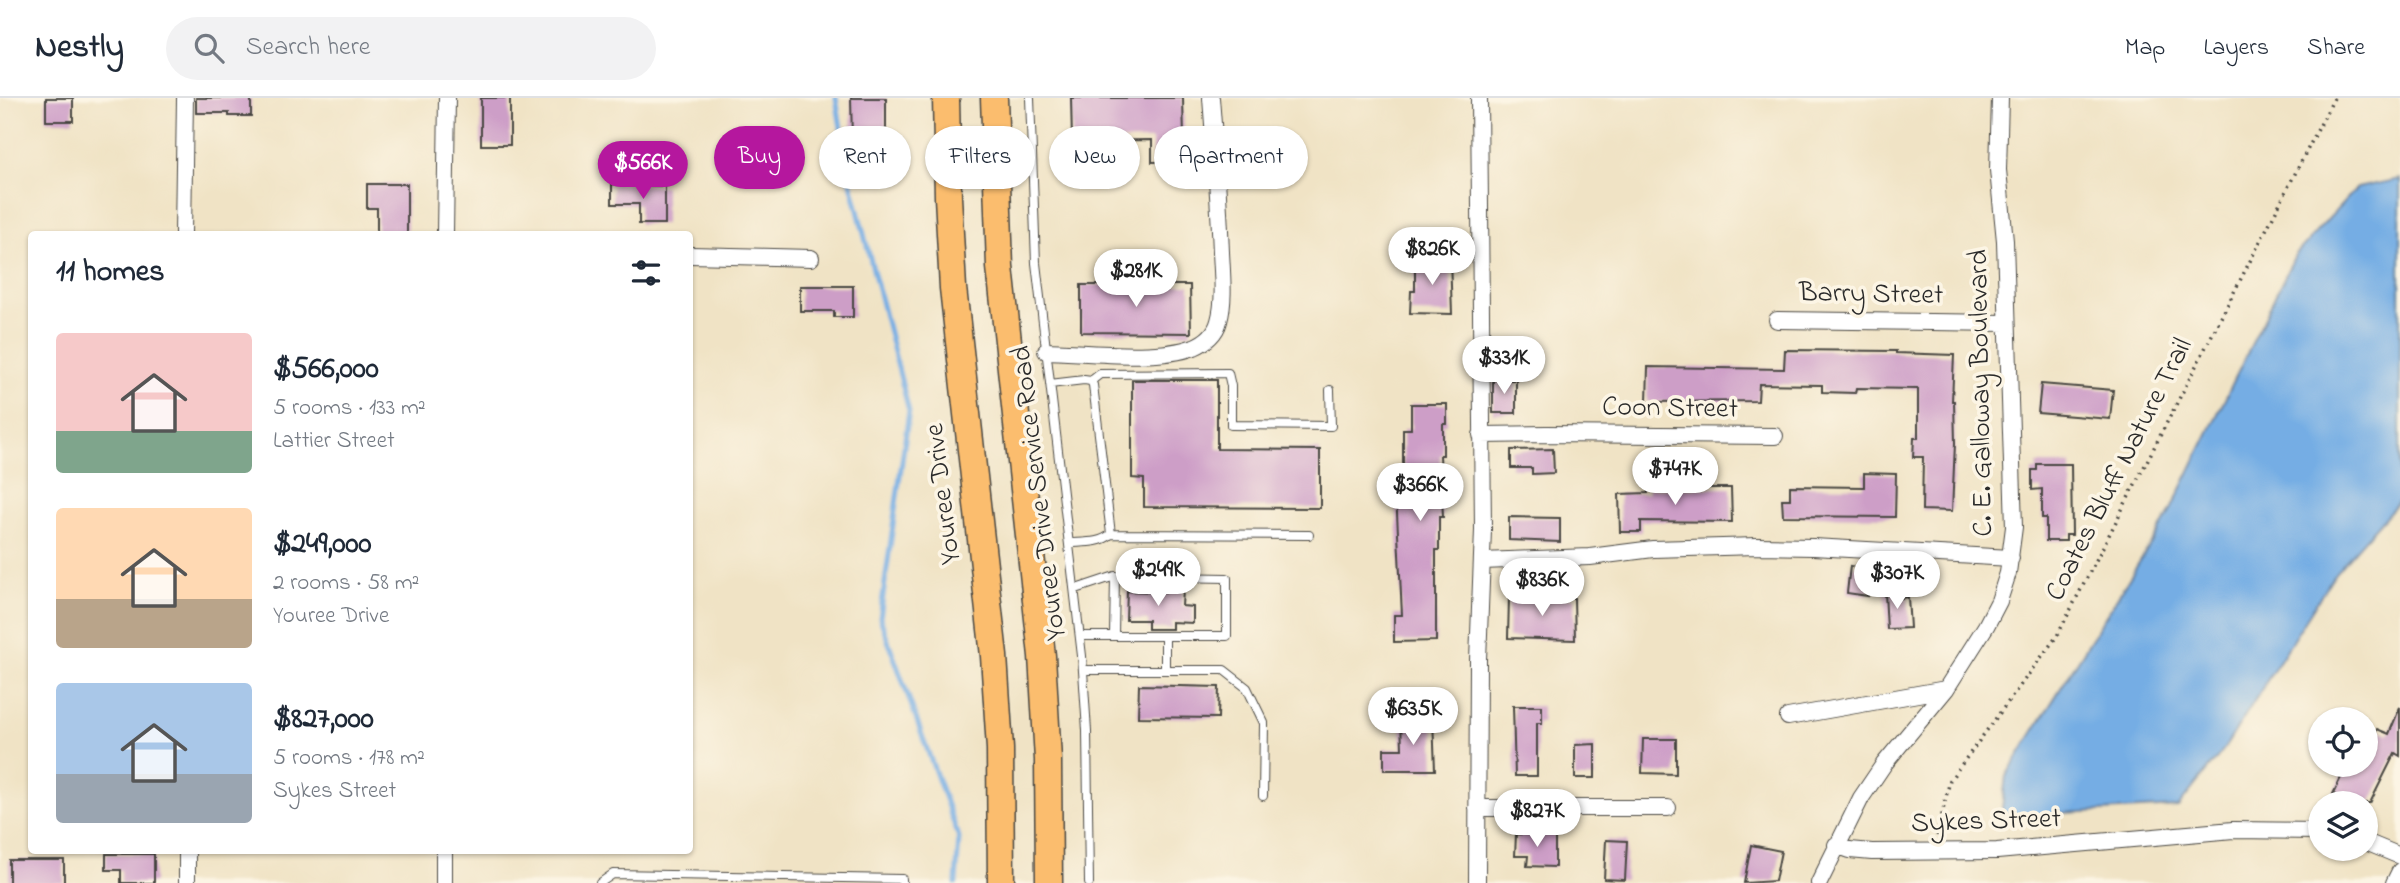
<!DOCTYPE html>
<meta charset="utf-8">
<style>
body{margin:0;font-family:"Indie Flower",sans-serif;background:#f2f2f3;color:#1f2937;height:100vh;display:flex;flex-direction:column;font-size:26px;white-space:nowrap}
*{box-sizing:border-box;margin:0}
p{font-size:23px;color:#747a83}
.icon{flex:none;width:38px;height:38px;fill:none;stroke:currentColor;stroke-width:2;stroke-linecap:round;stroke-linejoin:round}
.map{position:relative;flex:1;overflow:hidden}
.side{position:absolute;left:28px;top:133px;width:665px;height:623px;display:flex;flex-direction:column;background:#fff;border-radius:7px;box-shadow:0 2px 5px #0004}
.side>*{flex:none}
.top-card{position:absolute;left:714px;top:28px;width:665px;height:63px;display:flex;gap:14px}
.fabs{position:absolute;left:2308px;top:609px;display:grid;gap:14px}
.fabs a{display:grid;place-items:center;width:70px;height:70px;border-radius:50%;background:#fff;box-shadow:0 2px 5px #0004;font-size:35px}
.price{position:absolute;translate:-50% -60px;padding:0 16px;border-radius:24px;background:#fff;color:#222;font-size:23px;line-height:46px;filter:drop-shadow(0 2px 4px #0008)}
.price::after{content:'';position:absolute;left:50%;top:42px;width:21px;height:16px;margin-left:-10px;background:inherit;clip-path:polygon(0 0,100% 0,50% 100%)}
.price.on{background:#b5179e;color:#fff}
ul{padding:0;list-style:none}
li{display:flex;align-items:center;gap:21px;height:175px;padding:0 28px}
li span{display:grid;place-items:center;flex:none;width:196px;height:140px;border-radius:7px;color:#555}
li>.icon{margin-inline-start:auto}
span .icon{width:84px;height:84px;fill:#fffc;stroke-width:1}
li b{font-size:30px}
h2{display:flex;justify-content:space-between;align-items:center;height:84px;padding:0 28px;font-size:30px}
.pill{padding:0 24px;border-radius:32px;background:#fff;box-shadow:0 2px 5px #0004;font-size:24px;line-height:63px}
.pill.on{background:#b5179e;color:#fff}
header{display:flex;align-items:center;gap:42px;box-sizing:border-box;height:98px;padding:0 35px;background:#fff;border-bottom:2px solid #e0e1e3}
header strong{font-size:33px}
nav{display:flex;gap:38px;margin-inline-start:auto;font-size:24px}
.search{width:490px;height:63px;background:#f2f2f3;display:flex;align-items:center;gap:18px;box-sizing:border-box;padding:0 24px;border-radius:38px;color:#747a83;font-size:26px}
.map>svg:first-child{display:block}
.water{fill:#75ade4;stroke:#506c88;stroke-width:2}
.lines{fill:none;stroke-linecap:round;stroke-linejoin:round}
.stream{stroke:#75ade4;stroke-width:5}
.building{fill:#cd9ec7}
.service-casing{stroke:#494742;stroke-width:10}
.minor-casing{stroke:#494742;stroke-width:18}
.primary-casing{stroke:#494742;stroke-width:29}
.path{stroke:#494742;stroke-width:3.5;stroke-dasharray:2 5;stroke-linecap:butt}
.service{stroke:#fff;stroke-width:8}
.minor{stroke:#fff;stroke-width:16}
.primary{stroke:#fbbd6e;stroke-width:26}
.labels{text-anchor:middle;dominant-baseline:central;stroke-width:7;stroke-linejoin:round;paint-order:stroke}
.street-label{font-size:28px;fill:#2b2b2b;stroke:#fcf5e5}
</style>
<header>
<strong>Nestly</strong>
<div class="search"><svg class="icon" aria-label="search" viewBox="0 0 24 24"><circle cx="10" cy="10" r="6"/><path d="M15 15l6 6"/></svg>Search here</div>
<nav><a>Map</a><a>Layers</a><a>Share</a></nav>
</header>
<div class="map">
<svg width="2400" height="785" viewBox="0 0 2400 785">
<rect width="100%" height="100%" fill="#fcf5e5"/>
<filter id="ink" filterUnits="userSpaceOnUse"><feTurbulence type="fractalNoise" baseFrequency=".0143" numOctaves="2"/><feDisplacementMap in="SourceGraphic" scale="14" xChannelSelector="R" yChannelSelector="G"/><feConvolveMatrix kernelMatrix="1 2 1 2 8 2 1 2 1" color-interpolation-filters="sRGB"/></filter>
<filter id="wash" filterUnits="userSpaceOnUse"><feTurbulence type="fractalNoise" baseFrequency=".00686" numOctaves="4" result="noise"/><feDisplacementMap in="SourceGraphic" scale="28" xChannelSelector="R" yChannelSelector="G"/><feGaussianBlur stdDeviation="1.57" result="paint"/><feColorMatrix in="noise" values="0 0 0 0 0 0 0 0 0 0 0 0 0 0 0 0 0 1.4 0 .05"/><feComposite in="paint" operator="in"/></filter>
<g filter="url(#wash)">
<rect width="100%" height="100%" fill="#f0e3c5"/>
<path class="water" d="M2400,81V402L2335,475L2224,651L2178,709L2001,718L2006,678L2168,418L2295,157L2357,90Z"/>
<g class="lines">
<path class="stream" d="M836,0L849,77L909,313L880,520L959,740L956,785"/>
</g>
<g id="blocks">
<path class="building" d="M46,0H73V23H46Z
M196,0H251V18H229V15H196Z
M481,0H510V47H481Z
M851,0H886V41H852Z
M1071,0H1183L1184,41H1190V63L1152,64V42L1072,43Z
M367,86H407V136H377V110H367Z
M612,86L665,88V126H639V106H612Z
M1415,159L1450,160L1452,216L1410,215L1411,193H1415Z
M1081,187H1190L1191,235L1081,234Z
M800,188H853V219H834V213H800Z
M1785,252L1896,253V255L1954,257L1952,303H1954L1955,345L1952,413L1922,412L1923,359H1913L1914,340H1918V291L1856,290L1855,295L1822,294V287L1759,286L1758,303L1647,304L1648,269L1784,271Z
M1132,282H1217V351L1320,352V410L1144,409V381L1132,380Z
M1493,282H1516V315H1493Z
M2041,286L2113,292L2110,321L2038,315Z
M1411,306H1447V326H1443V357H1440L1443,419H1439V452H1436V543L1394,544V517H1402L1396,395H1403V331H1411Z
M1553,351L1554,375L1532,376V370H1511V352Z
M2037,366H2071L2072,437H2066V443H2046V420H2042V391L2032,392V372H2037Z
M1864,375L1896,376L1895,419L1783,418L1782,401H1790V388L1864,389Z
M1648,390H1731L1732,424L1641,423V434H1620L1619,396L1648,395Z
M1509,419L1560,420V444L1509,442Z
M1850,468L1871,471L1868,498L1847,495Z
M1166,491L1183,492L1182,508L1193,509V525L1172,524V531H1148V522H1126L1127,493L1166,494Z
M1901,494V500L1908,499L1910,530L1887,531L1885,495Z
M1509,499L1574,500L1575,542L1508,540Z
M1139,587L1219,589L1218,620L1138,619Z
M1513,608H1542V625H1537V678H1515Z
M2400,609V658L2395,655L2370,705H2351L2333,696L2347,667H2366V657L2377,631L2389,636Z
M1433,620L1435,672H1384V651H1402L1401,621Z
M1643,641H1676V676L1642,675Z
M1595,646V680H1575V647Z
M1516,736L1555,737V769L1527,768L1528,758H1515Z
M1606,742L1627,743L1625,782L1604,781Z
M1751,747L1781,753L1775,783L1744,785Z
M106,756H154V785H121V772H106Z
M9,762H64V785H9Z"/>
</g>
</g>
<g filter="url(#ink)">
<use href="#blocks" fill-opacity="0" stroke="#494742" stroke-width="2"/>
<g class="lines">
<defs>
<path id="service" d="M1030,0L1036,165L1082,558L1087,633L1089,785
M1091,283L1100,276L1228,275L1231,288V327L1331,328L1330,292
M1050,286L1084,282L1091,283L1093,287L1111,436C1100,446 1083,444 1070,445
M1111,436L1309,437
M1076,491L1115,478L1227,480V538H1080
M1114,538L1115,478
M1165,538V572
M1083,572H1224L1247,590L1264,625L1263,698
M600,785L613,776L902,781V785"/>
<path id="minor" d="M183,136L185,0
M445,136L447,0
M690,157L811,160
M1777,222L2007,225
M1046,253C1087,254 1156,263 1194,249C1206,244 1216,235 1219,223C1225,202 1222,176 1221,154C1219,103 1215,51 1211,0
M1481,337L1546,336L1775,338
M1482,463L1590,459L1653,451L1757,448L1813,449L2011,460
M1788,619L1946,591
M1477,710H1668
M2366,744L2400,758
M1836,747L1850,752L1872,754L1997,753L2233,732L2320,733
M187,785V752
M444,785V752
M1477,785L1478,562L1483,432L1479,0
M1819,785L1861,700L1884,666L1946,591L1986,528L1999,503L2008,475L2014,429L2005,143L1998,72L2000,0
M2394,785L2400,773"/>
<path id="primary" d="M946,0L948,99L953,190L994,558L1000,651L1001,785
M994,0L1000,169L1042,558L1048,662L1049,785"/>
</defs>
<use href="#service" class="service-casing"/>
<use href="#minor" class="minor-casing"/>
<use href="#primary" class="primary-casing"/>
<path class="path" d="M1937,738L1950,682L2057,538L2334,0"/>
<use href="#service" class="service"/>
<use href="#minor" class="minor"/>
<use href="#primary" class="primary"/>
</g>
</g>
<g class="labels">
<g class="street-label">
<text transform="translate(1871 197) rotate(1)">Barry Street</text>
<text transform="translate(1982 295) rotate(-91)">C. E. Galloway Boulevard</text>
<text transform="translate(1670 311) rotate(1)">Coon Street</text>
<text transform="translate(2120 372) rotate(-63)">Coates Bluff Nature Trail</text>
<text transform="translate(1040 395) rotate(-97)">Youree Drive Service Road</text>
<text transform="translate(944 396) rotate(-97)">Youree Drive</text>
<text transform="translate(1986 724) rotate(-2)">Sykes Street</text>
</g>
</g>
</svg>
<div class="fabs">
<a><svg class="icon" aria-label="locate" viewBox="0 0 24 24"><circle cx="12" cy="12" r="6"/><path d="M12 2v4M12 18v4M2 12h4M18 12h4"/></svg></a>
<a><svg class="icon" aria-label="layers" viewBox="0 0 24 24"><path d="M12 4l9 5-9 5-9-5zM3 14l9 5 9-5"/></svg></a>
</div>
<b class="price on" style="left:643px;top:103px">$566K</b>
<b class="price" style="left:1432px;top:189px">$826K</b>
<b class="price" style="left:1136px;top:211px">$281K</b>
<b class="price" style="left:1504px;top:298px">$331K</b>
<b class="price" style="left:1675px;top:409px">$747K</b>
<b class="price" style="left:1420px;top:425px">$366K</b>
<b class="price" style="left:1158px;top:510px">$249K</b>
<b class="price" style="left:1897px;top:513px">$307K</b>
<b class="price" style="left:1542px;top:520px">$836K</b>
<b class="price" style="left:1413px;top:649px">$635K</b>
<b class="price" style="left:1537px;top:751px">$827K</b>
<div class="top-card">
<a class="pill on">Buy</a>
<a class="pill">Rent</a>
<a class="pill">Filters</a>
<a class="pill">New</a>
<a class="pill">Apartment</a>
</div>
<section class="side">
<h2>11 homes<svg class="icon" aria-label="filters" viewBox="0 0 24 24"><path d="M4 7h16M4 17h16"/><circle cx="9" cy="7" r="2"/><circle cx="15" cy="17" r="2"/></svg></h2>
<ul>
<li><span style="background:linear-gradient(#f6c9c9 70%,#7fa58c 0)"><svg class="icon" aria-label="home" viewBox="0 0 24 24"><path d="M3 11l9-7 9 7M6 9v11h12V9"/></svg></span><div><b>$566,000</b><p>5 rooms · 133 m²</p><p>Lattier Street</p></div></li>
<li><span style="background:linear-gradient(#ffd9b3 65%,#b9a48a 0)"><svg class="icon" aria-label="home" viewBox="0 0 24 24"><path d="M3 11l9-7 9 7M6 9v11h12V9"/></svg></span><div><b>$249,000</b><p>2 rooms · 58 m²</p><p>Youree Drive</p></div></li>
<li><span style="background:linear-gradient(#a9c7e8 65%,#9aa5b1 0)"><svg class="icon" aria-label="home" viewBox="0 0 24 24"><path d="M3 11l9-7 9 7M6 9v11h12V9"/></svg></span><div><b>$827,000</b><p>5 rooms · 178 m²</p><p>Sykes Street</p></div></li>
</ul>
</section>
</div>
